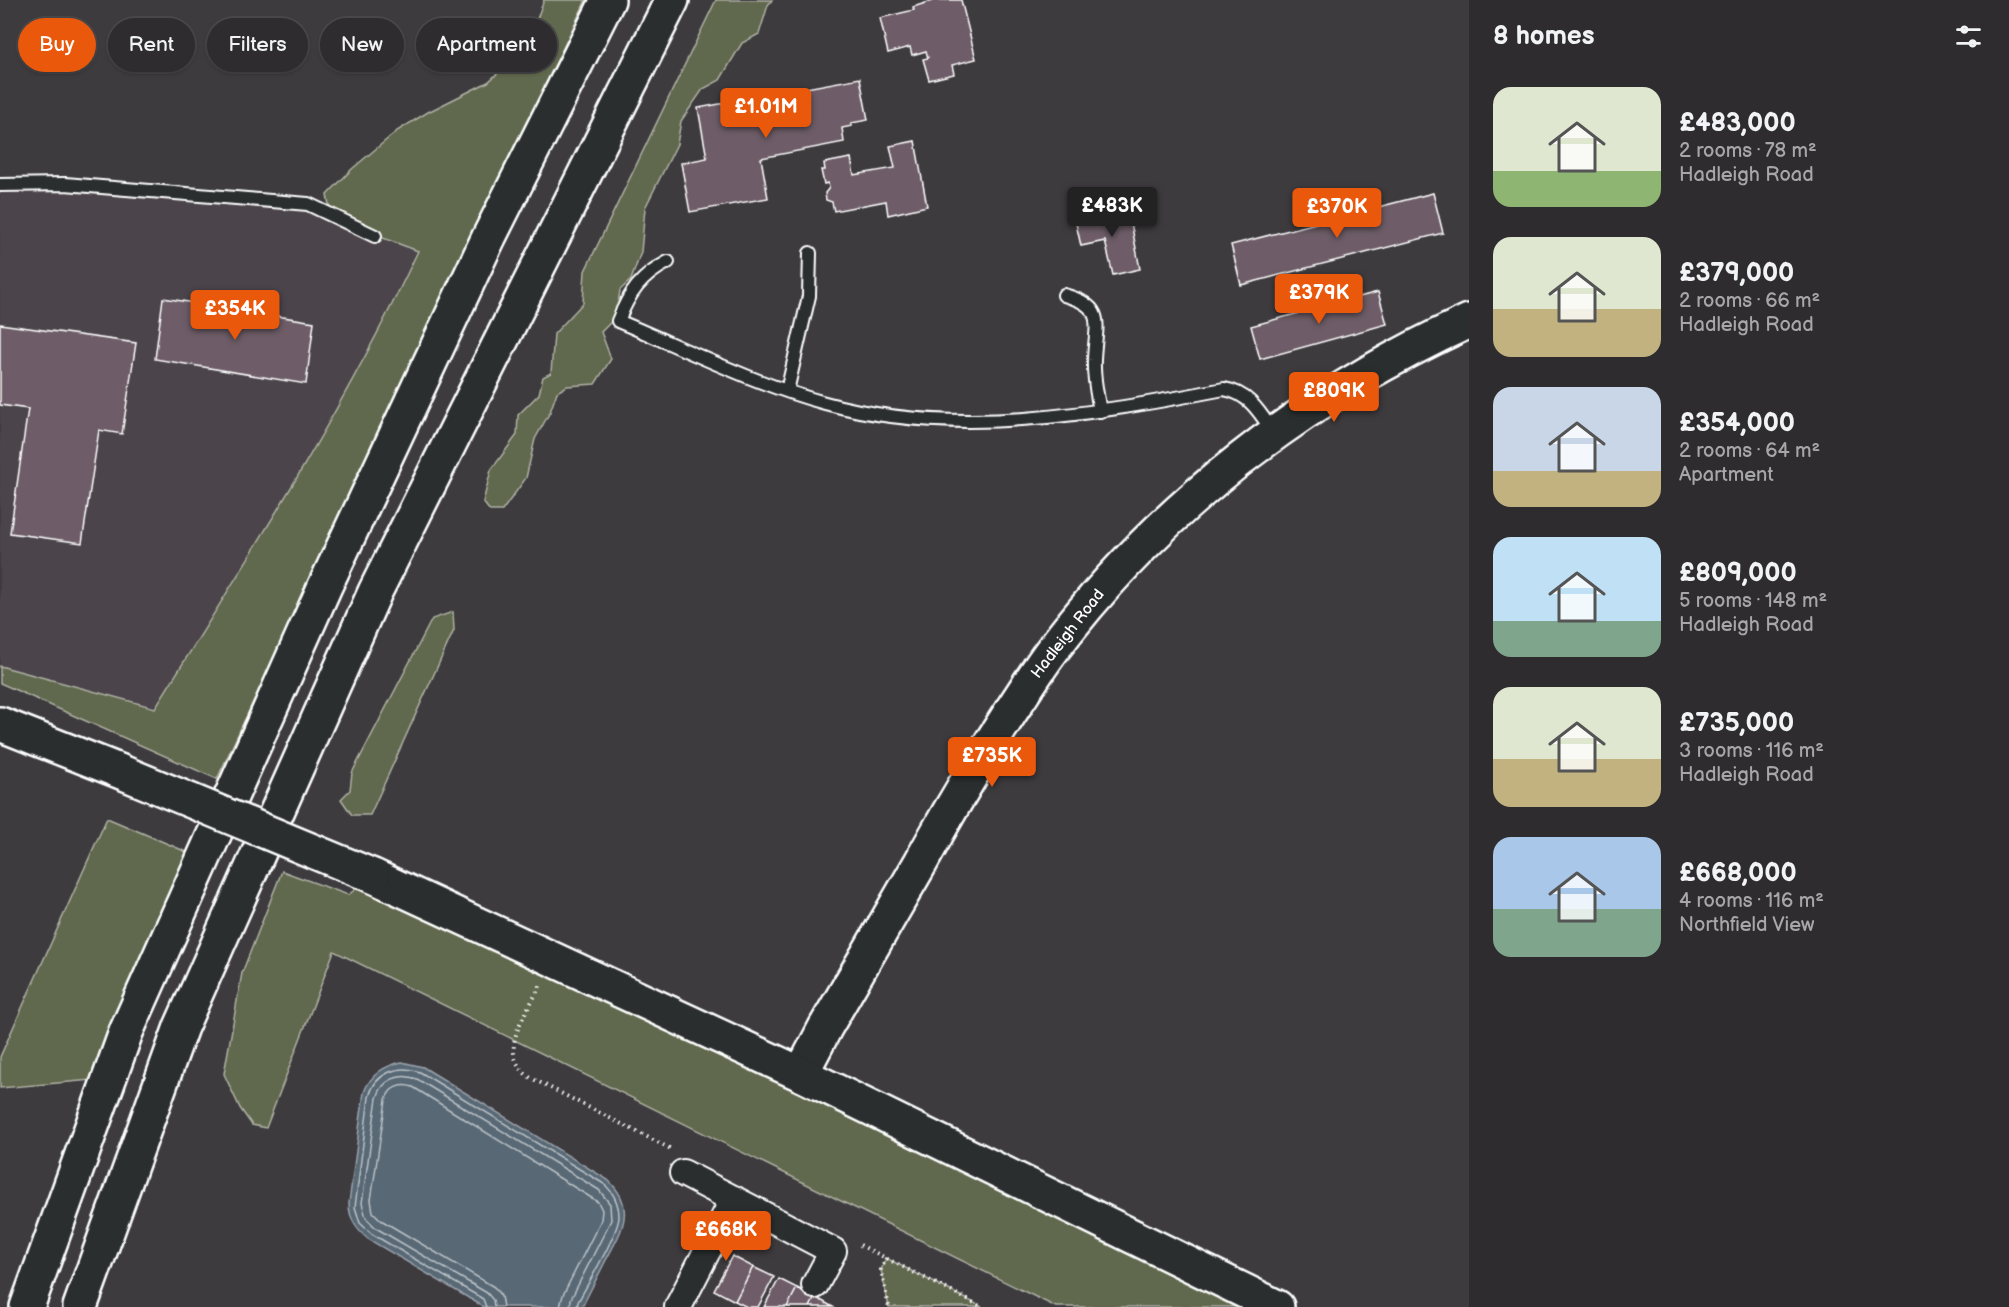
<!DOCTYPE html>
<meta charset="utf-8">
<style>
body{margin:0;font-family:"Balsamiq Sans",sans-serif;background:#363437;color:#f1f3f6;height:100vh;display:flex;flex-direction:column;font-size:22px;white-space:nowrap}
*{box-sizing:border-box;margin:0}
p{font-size:20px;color:#a7a7aa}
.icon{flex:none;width:33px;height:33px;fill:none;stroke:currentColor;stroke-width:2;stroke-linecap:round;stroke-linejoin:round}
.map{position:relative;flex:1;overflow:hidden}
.sheet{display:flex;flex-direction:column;background:#2e2c2f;width:540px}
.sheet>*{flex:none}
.hud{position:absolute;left:18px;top:18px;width:570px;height:54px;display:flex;gap:12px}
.price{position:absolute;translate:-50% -51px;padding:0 14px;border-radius:6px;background:#ea580c;color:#fff;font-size:20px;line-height:39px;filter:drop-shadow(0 2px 3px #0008)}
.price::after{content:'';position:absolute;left:50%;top:36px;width:18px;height:14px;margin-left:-9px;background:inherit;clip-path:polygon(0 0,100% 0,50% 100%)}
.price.current{background:#222;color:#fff}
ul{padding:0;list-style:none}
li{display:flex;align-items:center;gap:18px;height:150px;padding:0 24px}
li span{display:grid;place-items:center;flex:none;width:168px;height:120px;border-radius:18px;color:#555}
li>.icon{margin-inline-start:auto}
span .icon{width:72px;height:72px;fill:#fffc;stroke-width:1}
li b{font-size:26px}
h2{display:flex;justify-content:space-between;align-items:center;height:72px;padding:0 24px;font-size:26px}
.pill{padding:0 21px;border-radius:27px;background:#2e2c2f;box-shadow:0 2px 4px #0004,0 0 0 2px #49484b;font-size:21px;line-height:54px}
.pill.current{background:#ea580c;color:#fff}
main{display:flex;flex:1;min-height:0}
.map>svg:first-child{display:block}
.built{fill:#4c454b}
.green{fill:#60674d;stroke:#b0b3a6;stroke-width:1.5}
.water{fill:#586875;stroke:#9ba4ac;stroke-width:1.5}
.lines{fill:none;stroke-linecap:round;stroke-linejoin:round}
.shore{stroke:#bcc3c8;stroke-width:1.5}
.building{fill:#6e5d67;stroke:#fff;stroke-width:1.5}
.lane-casing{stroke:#fff;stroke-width:16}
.street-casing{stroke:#fff;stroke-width:30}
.secondary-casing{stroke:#fff;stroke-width:38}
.primary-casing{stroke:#fff;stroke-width:38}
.highway-casing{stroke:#fff;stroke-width:38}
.path{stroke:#fff;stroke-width:4;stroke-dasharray:1.5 4.5;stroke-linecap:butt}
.lane{stroke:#2a2d2e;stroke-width:12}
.street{stroke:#2a2d2e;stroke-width:26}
.secondary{stroke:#2a2d2e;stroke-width:33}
.primary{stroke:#2a2d2e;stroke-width:33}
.highway{stroke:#2a2d2e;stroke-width:33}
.primary-bridge-casing{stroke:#fff;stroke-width:38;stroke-linecap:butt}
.primary-bridge{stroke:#2a2d2e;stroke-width:33}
.labels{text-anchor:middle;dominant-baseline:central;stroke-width:4.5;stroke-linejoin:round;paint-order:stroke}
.street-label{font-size:16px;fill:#fff;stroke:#2a2d2e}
</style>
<main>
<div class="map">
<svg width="1469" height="1307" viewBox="0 0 1469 1307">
<rect width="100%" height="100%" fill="#3e3b3f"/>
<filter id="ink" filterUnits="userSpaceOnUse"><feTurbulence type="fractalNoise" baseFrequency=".0167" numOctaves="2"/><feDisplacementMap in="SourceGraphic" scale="12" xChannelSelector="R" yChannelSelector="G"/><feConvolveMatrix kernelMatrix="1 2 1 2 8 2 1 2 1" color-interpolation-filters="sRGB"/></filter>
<g filter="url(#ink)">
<path class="built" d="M0,185L308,204L375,236L418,250L386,320L331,421L270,524L155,708L0,666Z"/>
<path class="green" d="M544,0H586L417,354L217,779L0,683V666L155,708C248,559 343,411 418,251L332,219L327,195L352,169L397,131L428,112L488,82L526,48Z
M716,0H772L768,5L759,34L742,43L720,80L703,89L681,121L677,144L645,208L641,252L631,280L620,290L616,317L601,332L611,359L595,384L567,386L557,392L550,412L535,439L526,478L502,511H490L483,502L491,470L517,435L518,415L539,394L543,377L551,373L554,334L583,303L585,271Z
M453,612L454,630L370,815H352L341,799L350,790L352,773L432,619Z
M107,818L189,853L92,1080L0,1088V1057Z
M282,871L348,895L373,876L1277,1307H1056L334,951L266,1128L252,1125L240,1108L224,1074L242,973Z
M886,1258L982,1307H889L881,1270Z"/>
<path class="water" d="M402,1062L423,1067L608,1180C637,1207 622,1231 606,1260C598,1276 590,1291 582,1307H484L368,1239C356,1229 349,1219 349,1203L364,1092C371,1074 384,1066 402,1062Z"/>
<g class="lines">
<path class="shore" d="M486,1307L483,1299L372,1234L360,1223L355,1207L369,1097C375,1073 398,1064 420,1072L604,1184C614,1193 619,1204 619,1217C618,1234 587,1285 578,1302L577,1307
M494,1307L493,1300L487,1293L376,1228L366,1218L362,1203L377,1098C382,1080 399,1072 417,1079L599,1190L610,1204L611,1220L571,1299L570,1307
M503,1307L501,1296L494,1287L381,1220L373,1212L371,1200L386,1100C389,1087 401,1083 413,1087L598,1202L602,1210L601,1220L563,1295L560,1307"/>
</g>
<path class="building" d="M935,0H961L976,59L952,65L954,74L929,80L923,59L928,58L926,51L912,55L910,47L888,53L880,18L914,10L913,7Z
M860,78L868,120L851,123L852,126L842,128L844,142L761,158L768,198L690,212L681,163L707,158L698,108Z
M915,141L927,206L888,215L886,201L834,211L832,202L826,200L825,193L829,188L828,183L824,184L821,170H825L824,163L851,158L854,175L895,168L890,146Z
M1433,193L1443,233L1241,285L1231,245Z
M1128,207L1140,269L1113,275L1105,241L1081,246L1075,219Z
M1378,292L1387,324L1260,359L1251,326Z
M163,298L314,322L306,384L155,359Z
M0,324L136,343L122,434L99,430L82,543L10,533L28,409L0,405Z
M732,1256L753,1267L735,1301L714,1290Z
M753,1267L774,1277L758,1307H747L735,1301Z
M779,1279L797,1288L787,1307H764Z
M797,1288L815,1297L810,1307H787Z
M815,1297L833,1307H810Z"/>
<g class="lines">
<defs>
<path id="lane" d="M0,185L65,184L308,204L375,236
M668,262C641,276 629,293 618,321C685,349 755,384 825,403C956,439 1094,414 1224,389C1249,393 1260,413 1273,432
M1064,295C1108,307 1095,325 1094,360C1093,377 1097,394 1100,411
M787,391L809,296L810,253"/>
<path id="street" d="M683,1173L833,1251L815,1285
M678,1307L734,1199"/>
<path id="secondary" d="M801,1074L825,1028C857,973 889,918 921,862C951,807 983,754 1017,702C1029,684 1040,666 1053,649C1162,505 1305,396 1469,321"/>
<path id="primary" d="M0,724L119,771
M373,876L801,1074L1277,1307"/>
<path id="highway" d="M27,1307L126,1032L325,586L488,239L608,0
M80,1307L181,1027L375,592L672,0"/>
</defs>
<use href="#lane" class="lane-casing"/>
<use href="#street" class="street-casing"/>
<use href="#secondary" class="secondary-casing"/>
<use href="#primary" class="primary-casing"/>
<use href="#highway" class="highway-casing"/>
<path class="path" d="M540,986C526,1015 494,1053 531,1078L671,1149
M860,1245L982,1307
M886,1258L881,1270L889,1307"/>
<use href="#lane" class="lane"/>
<use href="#street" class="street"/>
<use href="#secondary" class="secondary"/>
<use href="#primary" class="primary"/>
<use href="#highway" class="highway"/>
<defs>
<path id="primary-bridge" d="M119,771L373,876"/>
</defs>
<use href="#primary-bridge" class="primary-bridge-casing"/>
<use href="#primary-bridge" class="primary-bridge"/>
</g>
</g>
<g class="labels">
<g class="street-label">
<text transform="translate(1068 634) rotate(-52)">Hadleigh Road</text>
</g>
</g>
</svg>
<b class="price" style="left:766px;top:139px">£1.01M</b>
<b class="price current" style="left:1112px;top:238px">£483K</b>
<b class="price" style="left:1337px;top:239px">£370K</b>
<b class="price" style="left:1319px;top:325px">£379K</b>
<b class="price" style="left:235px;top:341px">£354K</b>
<b class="price" style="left:1334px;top:423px">£809K</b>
<b class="price" style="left:992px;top:788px">£735K</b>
<b class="price" style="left:726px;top:1262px">£668K</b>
<div class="hud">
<a class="pill current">Buy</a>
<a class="pill">Rent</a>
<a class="pill">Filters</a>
<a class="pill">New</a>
<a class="pill">Apartment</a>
</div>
</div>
<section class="sheet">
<h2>8 homes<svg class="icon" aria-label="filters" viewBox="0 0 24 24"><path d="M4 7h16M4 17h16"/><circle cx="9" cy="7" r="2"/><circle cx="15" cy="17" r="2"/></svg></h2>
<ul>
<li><span style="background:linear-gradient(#dfe7d0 70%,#8fb573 0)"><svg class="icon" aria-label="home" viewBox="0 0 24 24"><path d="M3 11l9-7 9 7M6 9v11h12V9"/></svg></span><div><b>£483,000</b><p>2 rooms · 78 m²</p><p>Hadleigh Road</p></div></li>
<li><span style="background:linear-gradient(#dfe7d0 60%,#c2b280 0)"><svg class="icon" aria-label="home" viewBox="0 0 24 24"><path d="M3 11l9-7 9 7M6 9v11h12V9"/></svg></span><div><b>£379,000</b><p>2 rooms · 66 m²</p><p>Hadleigh Road</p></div></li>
<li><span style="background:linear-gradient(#c9d6e8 70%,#c2b280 0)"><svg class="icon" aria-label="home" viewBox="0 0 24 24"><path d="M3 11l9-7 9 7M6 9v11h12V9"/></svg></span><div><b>£354,000</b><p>2 rooms · 64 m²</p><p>Apartment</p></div></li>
<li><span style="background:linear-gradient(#bfe0f5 70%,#7fa58c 0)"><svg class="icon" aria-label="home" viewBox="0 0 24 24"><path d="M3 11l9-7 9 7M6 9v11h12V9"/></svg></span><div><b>£809,000</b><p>5 rooms · 148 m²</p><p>Hadleigh Road</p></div></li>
<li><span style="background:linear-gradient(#dfe7d0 60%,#c2b280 0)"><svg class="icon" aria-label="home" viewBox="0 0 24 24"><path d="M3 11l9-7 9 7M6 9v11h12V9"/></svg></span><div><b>£735,000</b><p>3 rooms · 116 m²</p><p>Hadleigh Road</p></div></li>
<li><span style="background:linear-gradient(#a9c7e8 60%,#7fa58c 0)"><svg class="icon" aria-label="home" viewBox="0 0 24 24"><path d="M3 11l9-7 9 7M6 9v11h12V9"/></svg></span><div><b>£668,000</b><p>4 rooms · 116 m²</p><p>Northfield View</p></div></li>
</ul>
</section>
</main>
